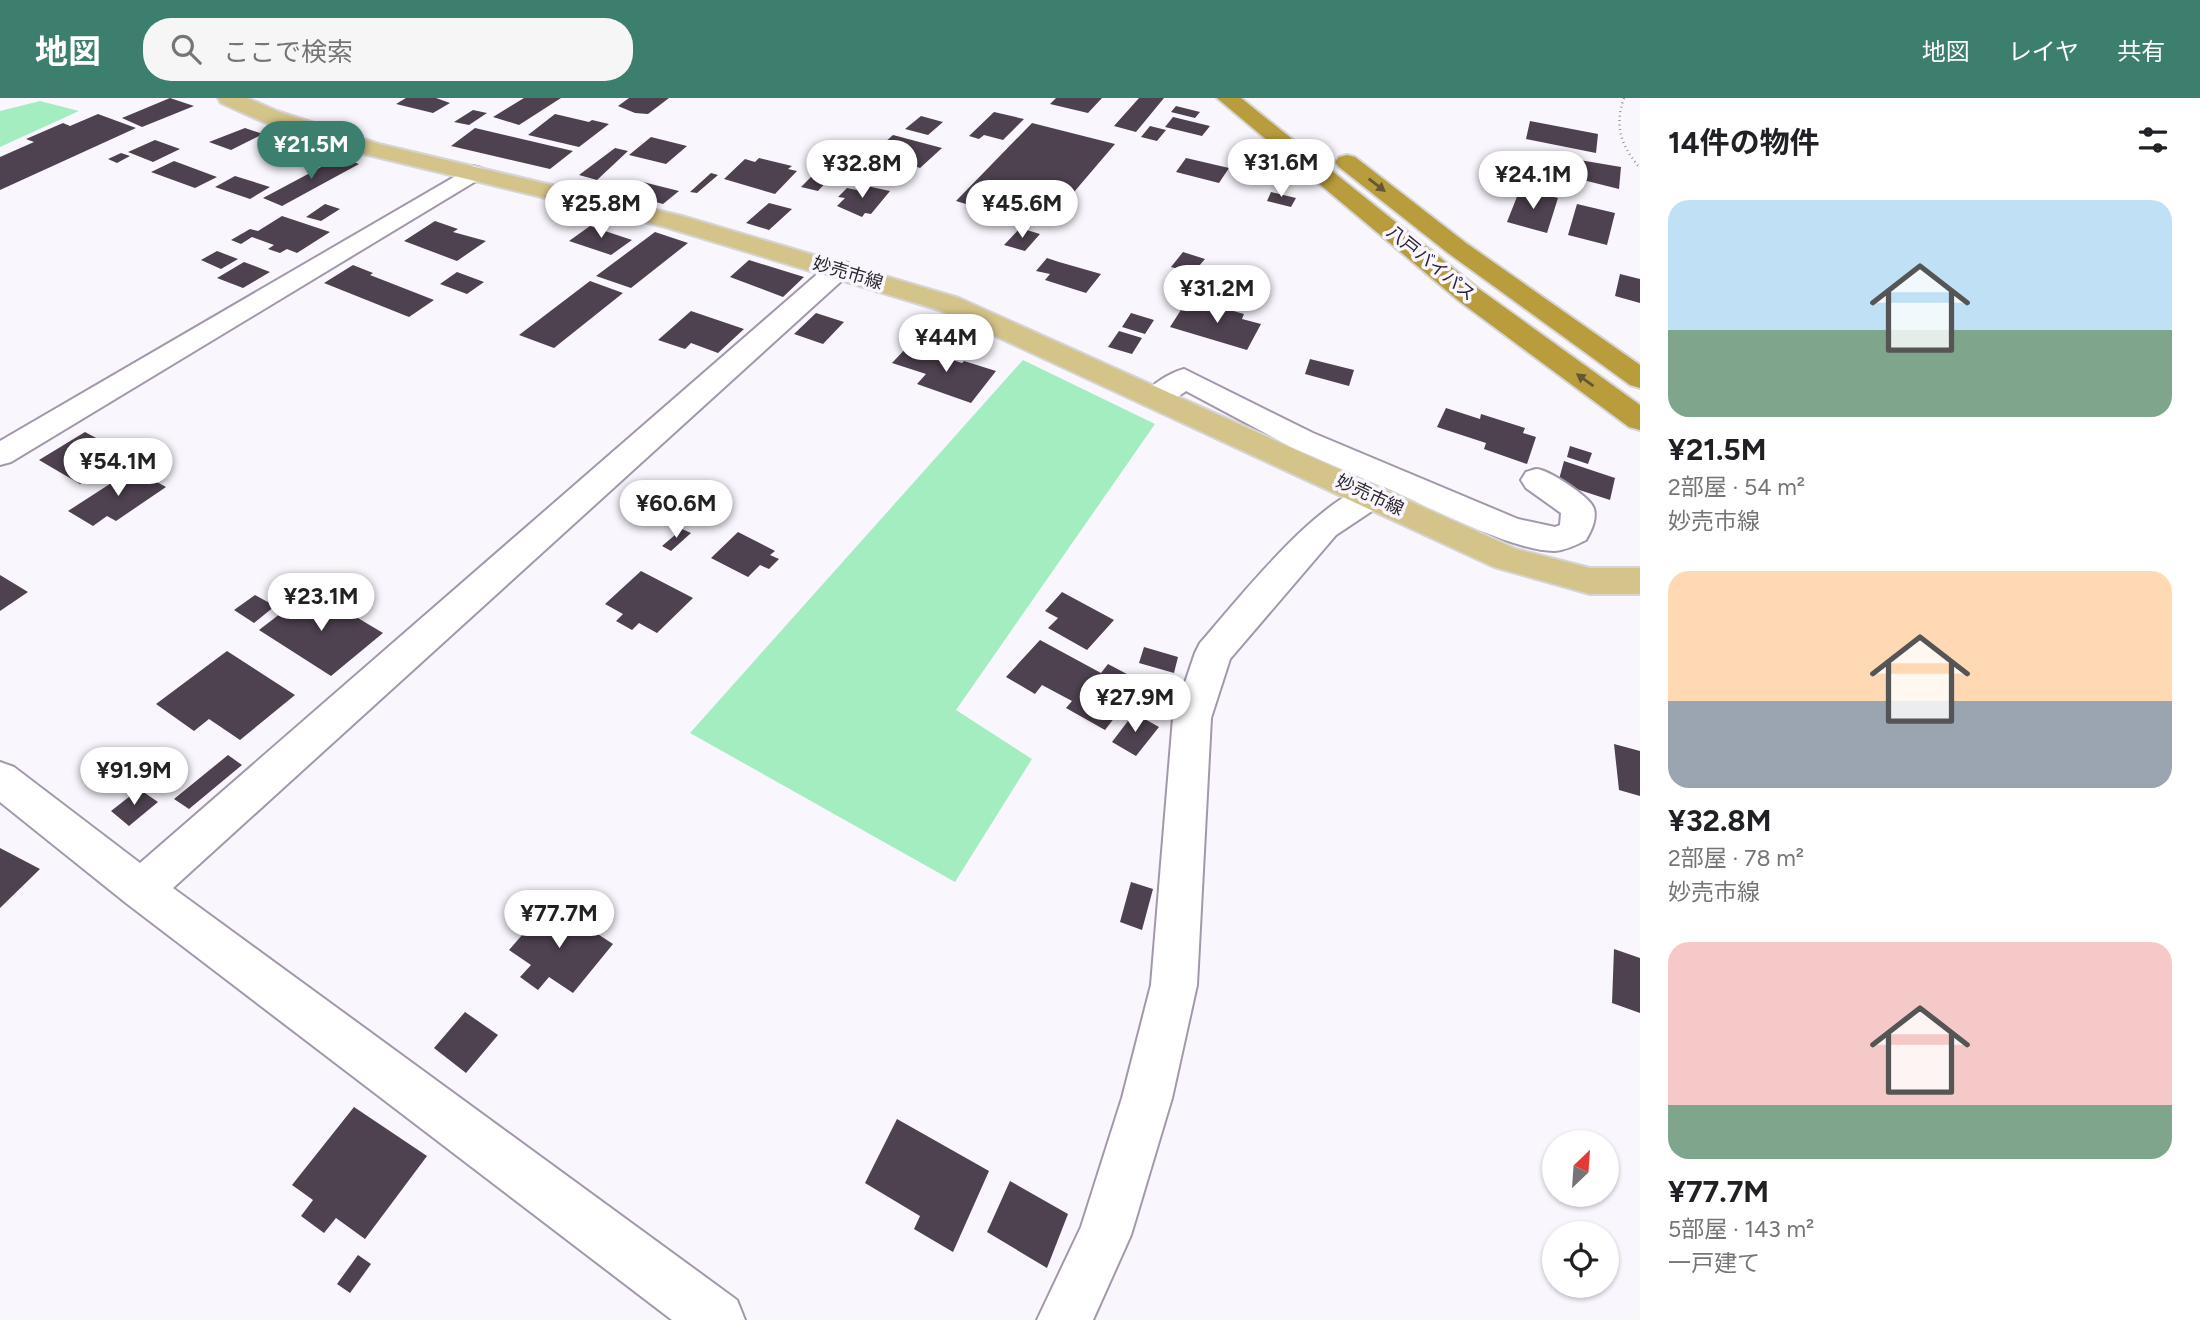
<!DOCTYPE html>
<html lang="ja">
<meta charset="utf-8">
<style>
body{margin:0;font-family:Figtree,"Noto Sans JP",sans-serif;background:#f6f6f6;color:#202124;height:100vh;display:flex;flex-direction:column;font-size:26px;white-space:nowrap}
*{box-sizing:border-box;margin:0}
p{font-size:23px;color:#757577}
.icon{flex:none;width:38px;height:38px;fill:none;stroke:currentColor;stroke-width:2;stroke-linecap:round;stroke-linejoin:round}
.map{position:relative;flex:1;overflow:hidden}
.drawer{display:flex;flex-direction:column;background:#fff;width:560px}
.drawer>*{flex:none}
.needle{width:46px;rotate:25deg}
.buttons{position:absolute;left:1542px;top:1032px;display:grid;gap:14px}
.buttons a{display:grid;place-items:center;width:77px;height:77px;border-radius:50%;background:#fff;box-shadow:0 2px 5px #0004;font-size:35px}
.price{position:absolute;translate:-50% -60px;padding:0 16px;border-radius:24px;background:#fff;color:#222;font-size:23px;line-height:46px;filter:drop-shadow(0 2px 4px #0008)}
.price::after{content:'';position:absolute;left:50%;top:42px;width:21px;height:16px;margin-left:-10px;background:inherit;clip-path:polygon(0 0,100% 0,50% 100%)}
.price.selected{background:#3d7f6f;color:#fff}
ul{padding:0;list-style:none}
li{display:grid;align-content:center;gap:14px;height:371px;padding:0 28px}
li span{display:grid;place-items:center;height:217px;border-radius:21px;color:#555}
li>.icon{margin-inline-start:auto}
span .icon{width:126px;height:126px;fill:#fffc;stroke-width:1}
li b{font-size:30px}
h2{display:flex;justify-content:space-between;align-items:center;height:84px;padding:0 28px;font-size:30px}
header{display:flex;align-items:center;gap:42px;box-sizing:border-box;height:98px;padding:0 35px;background:#3d7f6f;color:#fff}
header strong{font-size:33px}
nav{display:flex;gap:38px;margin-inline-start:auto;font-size:24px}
.search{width:490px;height:63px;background:#f6f6f6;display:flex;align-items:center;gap:18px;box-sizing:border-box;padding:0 24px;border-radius:28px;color:#757577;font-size:26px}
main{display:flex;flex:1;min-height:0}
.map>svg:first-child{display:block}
.green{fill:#a3edc1}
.building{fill:#4e4150}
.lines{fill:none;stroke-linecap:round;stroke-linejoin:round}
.minor-casing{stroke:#a398ab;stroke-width:4}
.major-casing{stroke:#d5d4d6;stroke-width:4}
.highway-casing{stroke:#d5d4d6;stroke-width:4}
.path{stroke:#9b969e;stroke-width:2.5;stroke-dasharray:1 3.5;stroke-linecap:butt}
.minor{fill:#fff;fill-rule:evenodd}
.major{fill:#d5c489;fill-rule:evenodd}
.highway{fill:#b99c3b;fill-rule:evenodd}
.oneway{fill:#655634}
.labels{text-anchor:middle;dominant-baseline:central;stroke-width:7;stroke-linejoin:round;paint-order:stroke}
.far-street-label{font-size:18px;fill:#2d2830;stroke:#faf6fe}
</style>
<header>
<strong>地図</strong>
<div class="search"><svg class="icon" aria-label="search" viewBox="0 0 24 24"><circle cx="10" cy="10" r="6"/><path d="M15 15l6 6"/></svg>ここで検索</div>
<nav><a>地図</a><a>レイヤ</a><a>共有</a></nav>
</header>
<main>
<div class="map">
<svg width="1640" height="1222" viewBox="0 0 1640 1222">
<rect width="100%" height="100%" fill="#faf6fe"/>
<path class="green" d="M40,3L79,13L0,49V13Z
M1023,262L1155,326L956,612L1032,661L955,784L690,635Z"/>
<path class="building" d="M170,0L194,8L142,29L122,20Z
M406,0H436L450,5L433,15L396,6Z
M524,0H561L519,27L493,19Z
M629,0H669L648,16L635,15L618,8Z
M1056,0H1102L1088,15L1050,6Z
M1139,0H1164L1136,34L1114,28Z
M1176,8L1200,14L1195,20L1171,14Z
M473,12L487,15L469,27L454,24Z
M994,14L1024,21L1003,42L984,37L979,41L969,38Z
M98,16L136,30L0,92V59L34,44L26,41L63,25L70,28Z
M555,16L589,24L592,22L609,26L579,49L528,37Z
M921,18L943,24L928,37L905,31Z
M1173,19L1210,28L1202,38L1165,29Z
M1530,23L1598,36L1596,55L1526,41Z
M1032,25L1115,46L1045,128L1011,119L1005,125L973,116L979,110L956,103Z
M1150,28L1166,32L1157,43L1141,39Z
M245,30L263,36L231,52L209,44Z
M475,30L573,53L550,71L451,48Z
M893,37L942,50L920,70L874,54Z
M651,39L687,48L666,66L629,57Z
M155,42L180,51L153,64L128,54Z
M298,48L330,58L310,70L282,64L286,62L278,60Z
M615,50L628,53L597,82L579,77Z
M1532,54L1621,69L1619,91L1559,76L1558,83L1528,77Z
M121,55L130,58L117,65L108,61Z
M340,59L359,66L282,108L263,100Z
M759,60L792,68L788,71L797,73L775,96L724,81L745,61L755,64Z
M1186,60L1229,70L1219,85L1176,74Z
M174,63L217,79L195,90L151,74Z
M821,69L837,72L818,93L801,89Z
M711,75L718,77L697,95L690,94Z
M235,78L270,89L250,101L215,89Z
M639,83L679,93L663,106L624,95Z
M862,87L890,93L871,116L865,115L862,119L837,108L845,100L838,99L847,90L857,92Z
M1520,91L1558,100L1547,135L1507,124Z
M1271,94L1296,100L1291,109L1267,103Z
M769,105L792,111L769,132L746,125Z
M325,106L340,111L321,123L306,119Z
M1577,106L1615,115L1607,147L1568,137Z
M282,118L330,134L297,155L287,151L280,155L268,151L274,147L252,139L241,146L231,142L250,131L258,133Z
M435,123L458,131L453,134L486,143L457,163L404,143Z
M590,128L632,142L611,157L569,143Z
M1020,130L1040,136L1025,153L1004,147Z
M655,134L688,145L631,190L596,178Z
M217,153L238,161L221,171L201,162Z
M1183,154L1205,161L1193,175L1171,169Z
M1047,160L1059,164L1101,176L1086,195L1045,182L1050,176L1036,173Z
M749,162L804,179L783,199L730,179Z
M244,164L270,174L243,190L217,180Z
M353,167L373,175L370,177L434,202L409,219L324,185Z
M457,174L484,184L467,196L440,186Z
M1620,176L1640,181V205L1615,198Z
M590,183L623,195L554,250L519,237Z
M1186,204L1220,214L1223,210L1244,216L1242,221L1261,226L1247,252L1170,229Z
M691,213L744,231L718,255L691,245L685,251L658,242Z
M816,215L844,224L823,246L794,236Z
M1131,215L1154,222L1145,236L1122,229Z
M937,223L963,233L946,249L919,239Z
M1119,233L1142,240L1132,256L1108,249Z
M908,248L962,265L964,263L996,273L971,305L917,286L926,276L892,265Z
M1310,261L1354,272L1349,288L1305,276Z
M1446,310L1480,321L1481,316L1525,330L1523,335L1536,339L1527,366L1484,351L1486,345L1437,329Z
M85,334L126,356L80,386L39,362Z
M1570,348L1592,355L1588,366L1567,359Z
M1564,363L1615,380L1610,402L1558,385Z
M133,371L166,389L116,423L107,418L93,428L68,413Z
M682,431L691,435L671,453L662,448Z
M738,434L775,453L770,457L779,461L769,471L760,467L748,479L711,460Z
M641,473L693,500L657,535L639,525L632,532L616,523L623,516L605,506Z
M0,477L28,494L0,513Z
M311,492L383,535L331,578L259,532Z
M1062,494L1114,522L1087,552L1048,530L1058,520L1045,513Z
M255,497L275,508L254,525L234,512Z
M1040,542L1101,575L1108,566L1142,584L1105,632L1066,610L1072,603L1042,587L1035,596L1006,579Z
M1144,549L1178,559L1174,575L1139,565Z
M227,553L295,597L240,642L209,621L194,633L156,606Z
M1134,615L1159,629L1136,658L1112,644Z
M1614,646L1640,653V698L1619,692Z
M228,657L242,667L189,711L174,701Z
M139,691L158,704L129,728L111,713Z
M0,750L40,771L0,810Z
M1131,784L1153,791L1142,832L1120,824Z
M550,805L613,846L573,895L549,879L538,892L520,879L531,867L509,852Z
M1614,851L1640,860V915L1612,905Z
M465,914L498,937L466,975L434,950Z
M354,1009L427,1058L365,1141L336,1120L324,1135L301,1118L313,1102L292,1087Z
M897,1021L989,1073L953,1154L914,1131L920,1118L865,1085Z
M1010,1083L1068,1116L1047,1170L987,1134Z
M358,1157L371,1166L350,1195L337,1186Z"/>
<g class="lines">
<defs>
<path id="minor" d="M473,68L481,70L485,75L481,80L11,364L0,367V343Z
M839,163L848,165L852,171L848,177L173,790L737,1202L745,1222H672L126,805L0,704V664L14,669L140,765L830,165Z
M1184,271L1313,335L1518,421L1555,429L1560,427L1561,415L1526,390L1521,382L1526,374C1529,373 1533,372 1536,371C1548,371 1592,400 1594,411C1597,422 1591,433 1586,442C1576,447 1566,452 1555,453C1514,454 1425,407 1384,389L1388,397L1384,405L1336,437L1230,561L1211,620L1197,887L1172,1000L1131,1137L1093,1222H1037L1081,1129L1122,1000L1151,887L1173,620L1195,555L1200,545C1232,509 1335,376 1383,389L1291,349L1186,293C1172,303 1163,311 1145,307L1141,300C1150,287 1169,275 1184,271Z"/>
<path id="major" d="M218,0H247L277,13L379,46L682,118L959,200L1516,451L1590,470H1640V496H1590L1494,469L939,212L665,129L364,56L261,23L221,5Z"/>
<path id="highway" d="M1217,0H1241L1479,191L1640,307V332L1629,329L1459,203Z
M1347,57L1355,59L1466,145L1640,267V290L1630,287L1448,155L1339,69L1335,64L1339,59Z"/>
</defs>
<use href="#minor" class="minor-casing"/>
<use href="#major" class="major-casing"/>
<use href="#highway" class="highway-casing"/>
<path class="path" d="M1624,0C1614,28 1621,48 1640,70"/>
<use href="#minor" class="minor"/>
<use href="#major" class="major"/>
<use href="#highway" class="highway"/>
</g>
<defs><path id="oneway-solid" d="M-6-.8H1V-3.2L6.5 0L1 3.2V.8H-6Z" transform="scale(1.75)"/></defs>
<g class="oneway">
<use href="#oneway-solid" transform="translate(1377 87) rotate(38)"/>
<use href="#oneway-solid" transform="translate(1585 282) rotate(-144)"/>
</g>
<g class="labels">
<g class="far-street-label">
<text transform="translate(1431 165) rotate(39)">八戸バイパス</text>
<text transform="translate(848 175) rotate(17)">妙売市線</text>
<text transform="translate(1370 397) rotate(25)">妙売市線</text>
</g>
</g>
</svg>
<div class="buttons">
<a><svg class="needle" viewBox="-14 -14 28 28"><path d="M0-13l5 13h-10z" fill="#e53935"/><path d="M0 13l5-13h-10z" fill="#757577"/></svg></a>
<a><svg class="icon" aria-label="locate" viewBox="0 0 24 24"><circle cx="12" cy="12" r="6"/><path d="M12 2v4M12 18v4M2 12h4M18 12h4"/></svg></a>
</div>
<b class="price selected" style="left:311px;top:83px">¥21.5M</b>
<b class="price" style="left:1281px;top:101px">¥31.6M</b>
<b class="price" style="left:862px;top:102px">¥32.8M</b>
<b class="price" style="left:1533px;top:113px">¥24.1M</b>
<b class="price" style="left:601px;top:142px">¥25.8M</b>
<b class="price" style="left:1022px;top:142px">¥45.6M</b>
<b class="price" style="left:1217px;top:227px">¥31.2M</b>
<b class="price" style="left:946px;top:276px">¥44M</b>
<b class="price" style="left:118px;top:400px">¥54.1M</b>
<b class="price" style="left:676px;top:442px">¥60.6M</b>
<b class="price" style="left:321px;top:535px">¥23.1M</b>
<b class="price" style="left:1135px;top:636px">¥27.9M</b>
<b class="price" style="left:134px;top:709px">¥91.9M</b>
<b class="price" style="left:559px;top:852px">¥77.7M</b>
</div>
<section class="drawer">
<h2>14件の物件<svg class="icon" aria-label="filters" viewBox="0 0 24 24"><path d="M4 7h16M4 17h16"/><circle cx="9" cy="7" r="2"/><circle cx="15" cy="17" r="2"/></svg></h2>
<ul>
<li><span style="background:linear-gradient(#bfe0f5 60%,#7fa58c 0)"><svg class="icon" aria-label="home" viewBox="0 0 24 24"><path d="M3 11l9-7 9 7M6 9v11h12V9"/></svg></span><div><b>¥21.5M</b><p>2部屋 · 54 m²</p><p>妙売市線</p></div></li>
<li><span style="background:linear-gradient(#ffd9b3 60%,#9aa5b1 0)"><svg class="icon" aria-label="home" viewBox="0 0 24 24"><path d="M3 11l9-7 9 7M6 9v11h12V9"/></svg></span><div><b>¥32.8M</b><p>2部屋 · 78 m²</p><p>妙売市線</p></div></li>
<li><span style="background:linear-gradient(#f6c9c9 75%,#7fa58c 0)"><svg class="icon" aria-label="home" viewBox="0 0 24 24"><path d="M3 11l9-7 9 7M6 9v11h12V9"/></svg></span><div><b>¥77.7M</b><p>5部屋 · 143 m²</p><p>一戸建て</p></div></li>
</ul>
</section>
</main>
